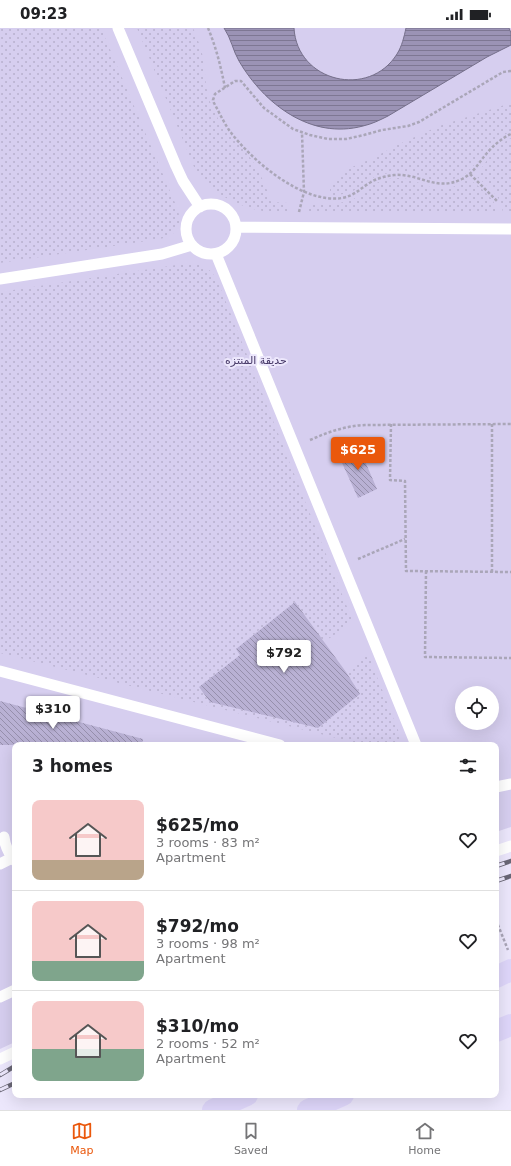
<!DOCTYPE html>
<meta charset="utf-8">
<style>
body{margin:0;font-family:"DejaVu Sans",Cairo,sans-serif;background:#f2f2f2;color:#202124;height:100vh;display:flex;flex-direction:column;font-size:15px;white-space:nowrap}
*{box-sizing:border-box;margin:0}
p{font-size:13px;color:#757577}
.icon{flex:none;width:22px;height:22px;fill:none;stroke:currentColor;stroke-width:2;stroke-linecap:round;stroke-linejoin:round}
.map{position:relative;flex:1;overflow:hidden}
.sheet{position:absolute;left:12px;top:714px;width:487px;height:356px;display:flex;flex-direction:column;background:#fff;border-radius:8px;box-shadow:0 4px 16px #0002}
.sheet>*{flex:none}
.buttons{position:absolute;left:455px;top:658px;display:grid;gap:8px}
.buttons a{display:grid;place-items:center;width:44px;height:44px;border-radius:50%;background:#fff;box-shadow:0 4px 16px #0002;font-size:20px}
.price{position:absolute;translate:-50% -34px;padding:0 9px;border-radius:4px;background:#fff;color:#222;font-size:13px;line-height:26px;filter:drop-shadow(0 1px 2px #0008)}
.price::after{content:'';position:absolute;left:50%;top:24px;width:12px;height:9px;margin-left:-6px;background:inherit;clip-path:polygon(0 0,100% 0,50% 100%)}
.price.on{background:#ea580c;color:#fff}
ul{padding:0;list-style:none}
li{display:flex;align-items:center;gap:12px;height:100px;padding:0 20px}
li+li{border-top:1px solid #e0e0e0}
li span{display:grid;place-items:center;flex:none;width:112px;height:80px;border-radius:8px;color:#555}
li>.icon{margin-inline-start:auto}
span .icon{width:48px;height:48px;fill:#fffc;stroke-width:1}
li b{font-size:17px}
h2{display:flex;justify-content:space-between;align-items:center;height:48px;padding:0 20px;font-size:17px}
.status{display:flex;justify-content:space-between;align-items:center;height:28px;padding:0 20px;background:#fff;direction:ltr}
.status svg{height:11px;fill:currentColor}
.tabs{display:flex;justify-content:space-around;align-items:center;height:56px;border-top:1px solid #e0e0e0;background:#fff;font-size:11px;color:#757577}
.tabs a{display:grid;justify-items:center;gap:2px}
.tabs .on{color:#ea580c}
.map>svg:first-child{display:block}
.green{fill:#d6ceef;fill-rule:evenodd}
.garden{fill:url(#garden-dots)}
.water{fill:url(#water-rules);stroke:#756f8a}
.building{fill:url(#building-back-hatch)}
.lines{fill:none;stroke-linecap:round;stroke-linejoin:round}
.path{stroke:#aaa6b8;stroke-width:2.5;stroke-dasharray:3 2;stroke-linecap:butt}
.service{stroke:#fff;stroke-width:11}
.trunk{stroke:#ded6fa;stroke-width:22}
.rail-casing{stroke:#696675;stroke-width:4.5}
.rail{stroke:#ece7fc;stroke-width:3;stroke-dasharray:9;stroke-linecap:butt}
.labels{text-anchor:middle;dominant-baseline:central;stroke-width:4;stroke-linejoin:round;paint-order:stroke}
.park-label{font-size:11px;fill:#473968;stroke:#ece7fc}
</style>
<div class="status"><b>09:23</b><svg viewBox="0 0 49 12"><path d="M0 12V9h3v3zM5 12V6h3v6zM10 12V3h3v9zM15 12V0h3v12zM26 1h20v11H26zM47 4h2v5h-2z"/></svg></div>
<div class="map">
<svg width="511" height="1082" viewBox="0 0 511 1082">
<defs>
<pattern id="garden-dots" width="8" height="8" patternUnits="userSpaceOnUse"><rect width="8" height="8" fill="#d6ceef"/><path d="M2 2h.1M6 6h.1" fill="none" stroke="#b7b0cd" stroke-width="1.8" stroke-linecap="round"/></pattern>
<pattern id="water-rules" width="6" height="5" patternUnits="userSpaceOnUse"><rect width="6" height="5" fill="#9b93b5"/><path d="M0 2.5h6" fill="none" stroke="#7e7793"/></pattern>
<pattern id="building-back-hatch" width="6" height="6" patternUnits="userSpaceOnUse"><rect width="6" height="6" fill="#b9b1d4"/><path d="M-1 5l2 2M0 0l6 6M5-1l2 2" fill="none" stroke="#968fac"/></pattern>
</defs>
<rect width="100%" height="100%" fill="#ece7fc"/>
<path class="green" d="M0,0H511V799L496,804V717H15V1014L0,1021ZM462,665H492V695H462Z"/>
<path class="garden" d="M0,0H101L178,182C182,199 177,207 160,211L0,235Z
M137,0H193C198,11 202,23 204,35C205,42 205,49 206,56C207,66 210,76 215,85C224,103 237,113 249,128C259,142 266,157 271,174L288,175V183C280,183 271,183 263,183C242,180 214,166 201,150C198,147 196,143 194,139Z
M511,75V103L491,115L476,135L468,144L457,150L446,153H436L410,145L393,144L376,148L350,165L330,168V159L341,146L345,142L373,130L397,117L439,98Z
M511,110V184L503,185C501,166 489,160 476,148C486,134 495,118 511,110Z
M466,148C476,157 497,170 497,184L308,183L309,176C323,175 338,177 352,172C357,169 362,165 367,161C376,154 386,150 398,150C417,149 436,169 455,158C459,156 463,151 466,148Z
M189,235C203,236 212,241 218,254L353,594L324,614L295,574L236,620L240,627L199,659L210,674L318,700L360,666L346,644L368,626L398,702C400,708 400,712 396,717H364L0,625V264Z"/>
<path class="water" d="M224,0H294C297,54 369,71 397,26C402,18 404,9 406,0H509L511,5V17L487,29L388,88C380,92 372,96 363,98C311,112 264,76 239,33C233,23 231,10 224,0Z"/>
<path class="building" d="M358,417L377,461L358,470L338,426Z
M295,574L346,644L360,666L318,700L210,674L199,659L240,627L236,621Z
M0,673L143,711L142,717H0Z"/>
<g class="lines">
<path class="path" d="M208,0C216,19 221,39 225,60
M511,43L503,44L419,94L408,98L382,102L364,107L346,111H328L310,107L293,101L264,80L241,53H235L215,66L213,72L214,75C219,84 223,93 229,102C251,132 302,176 342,170C354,168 361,160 371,154C378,150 386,148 394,147C419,145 436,164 462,151C474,145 479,134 487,125C494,117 502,110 511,106
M470,146L497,173
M299,184L304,164L302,105
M391,396L390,452L405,453L406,543L511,544
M492,396V544
M310,412C328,404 345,398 365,397L511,396
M358,531L405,511
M426,543L425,629L511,630
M496,892L508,922"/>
<path class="service" d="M118,0L176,138L183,153L200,179
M186 201a25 25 0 1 1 50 0a25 25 0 1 1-50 0Z
M236,199L511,201
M216,226L416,717
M0,251L162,226L192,217
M0,643L280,717
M496,759L511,756
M4,809C5,818 9,826 15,833
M496,823L511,818
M0,836L12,830
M0,969L15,962
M0,1031L15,1024"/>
<path class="trunk" d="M496,949L511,942
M496,1003L511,997
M213,1082L247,1067
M308,1082L343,1067"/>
<defs>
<path id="rail" d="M496,838L511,833
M496,853L511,848
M0,1047L15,1038
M0,1062L15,1055"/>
</defs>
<use href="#rail" class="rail-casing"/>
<use href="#rail" class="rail"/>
</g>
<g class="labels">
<g class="park-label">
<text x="256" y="332">حديقة المنتزه</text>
</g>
</g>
</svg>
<div class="buttons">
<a><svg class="icon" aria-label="locate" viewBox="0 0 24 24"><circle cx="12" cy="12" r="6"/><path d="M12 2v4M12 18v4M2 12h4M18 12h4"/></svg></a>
</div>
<b class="price on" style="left:358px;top:443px">$625</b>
<b class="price" style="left:284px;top:646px">$792</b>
<b class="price" style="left:53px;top:702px">$310</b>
<section class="sheet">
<h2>3 homes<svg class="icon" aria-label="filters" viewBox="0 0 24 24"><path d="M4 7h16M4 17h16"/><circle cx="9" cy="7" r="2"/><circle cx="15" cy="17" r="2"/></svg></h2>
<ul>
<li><span style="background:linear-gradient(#f6c9c9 75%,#b9a48a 0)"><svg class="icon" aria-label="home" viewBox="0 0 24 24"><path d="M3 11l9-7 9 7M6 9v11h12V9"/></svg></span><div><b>$625/mo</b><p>3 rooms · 83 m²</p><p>Apartment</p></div><svg class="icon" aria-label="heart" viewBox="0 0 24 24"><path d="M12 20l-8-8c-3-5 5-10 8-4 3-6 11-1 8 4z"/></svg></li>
<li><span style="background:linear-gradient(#f6c9c9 75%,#7fa58c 0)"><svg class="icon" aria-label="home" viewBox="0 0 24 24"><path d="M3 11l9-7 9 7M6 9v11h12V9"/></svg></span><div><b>$792/mo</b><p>3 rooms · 98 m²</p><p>Apartment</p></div><svg class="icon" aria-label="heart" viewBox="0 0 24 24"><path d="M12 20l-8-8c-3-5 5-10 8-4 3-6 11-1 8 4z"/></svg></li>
<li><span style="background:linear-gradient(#f6c9c9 60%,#7fa58c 0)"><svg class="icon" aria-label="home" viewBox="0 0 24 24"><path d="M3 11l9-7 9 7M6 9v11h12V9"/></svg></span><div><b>$310/mo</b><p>2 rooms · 52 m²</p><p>Apartment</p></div><svg class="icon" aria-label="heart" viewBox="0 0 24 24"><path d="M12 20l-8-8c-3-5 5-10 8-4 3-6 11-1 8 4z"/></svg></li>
</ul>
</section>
</div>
<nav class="tabs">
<a class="on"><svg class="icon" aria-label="map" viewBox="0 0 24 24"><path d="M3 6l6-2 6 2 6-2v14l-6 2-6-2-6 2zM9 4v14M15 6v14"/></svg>Map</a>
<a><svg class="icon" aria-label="saved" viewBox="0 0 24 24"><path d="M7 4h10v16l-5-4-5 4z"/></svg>Saved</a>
<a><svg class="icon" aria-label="home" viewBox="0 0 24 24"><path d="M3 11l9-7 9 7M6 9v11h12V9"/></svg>Home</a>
</nav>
